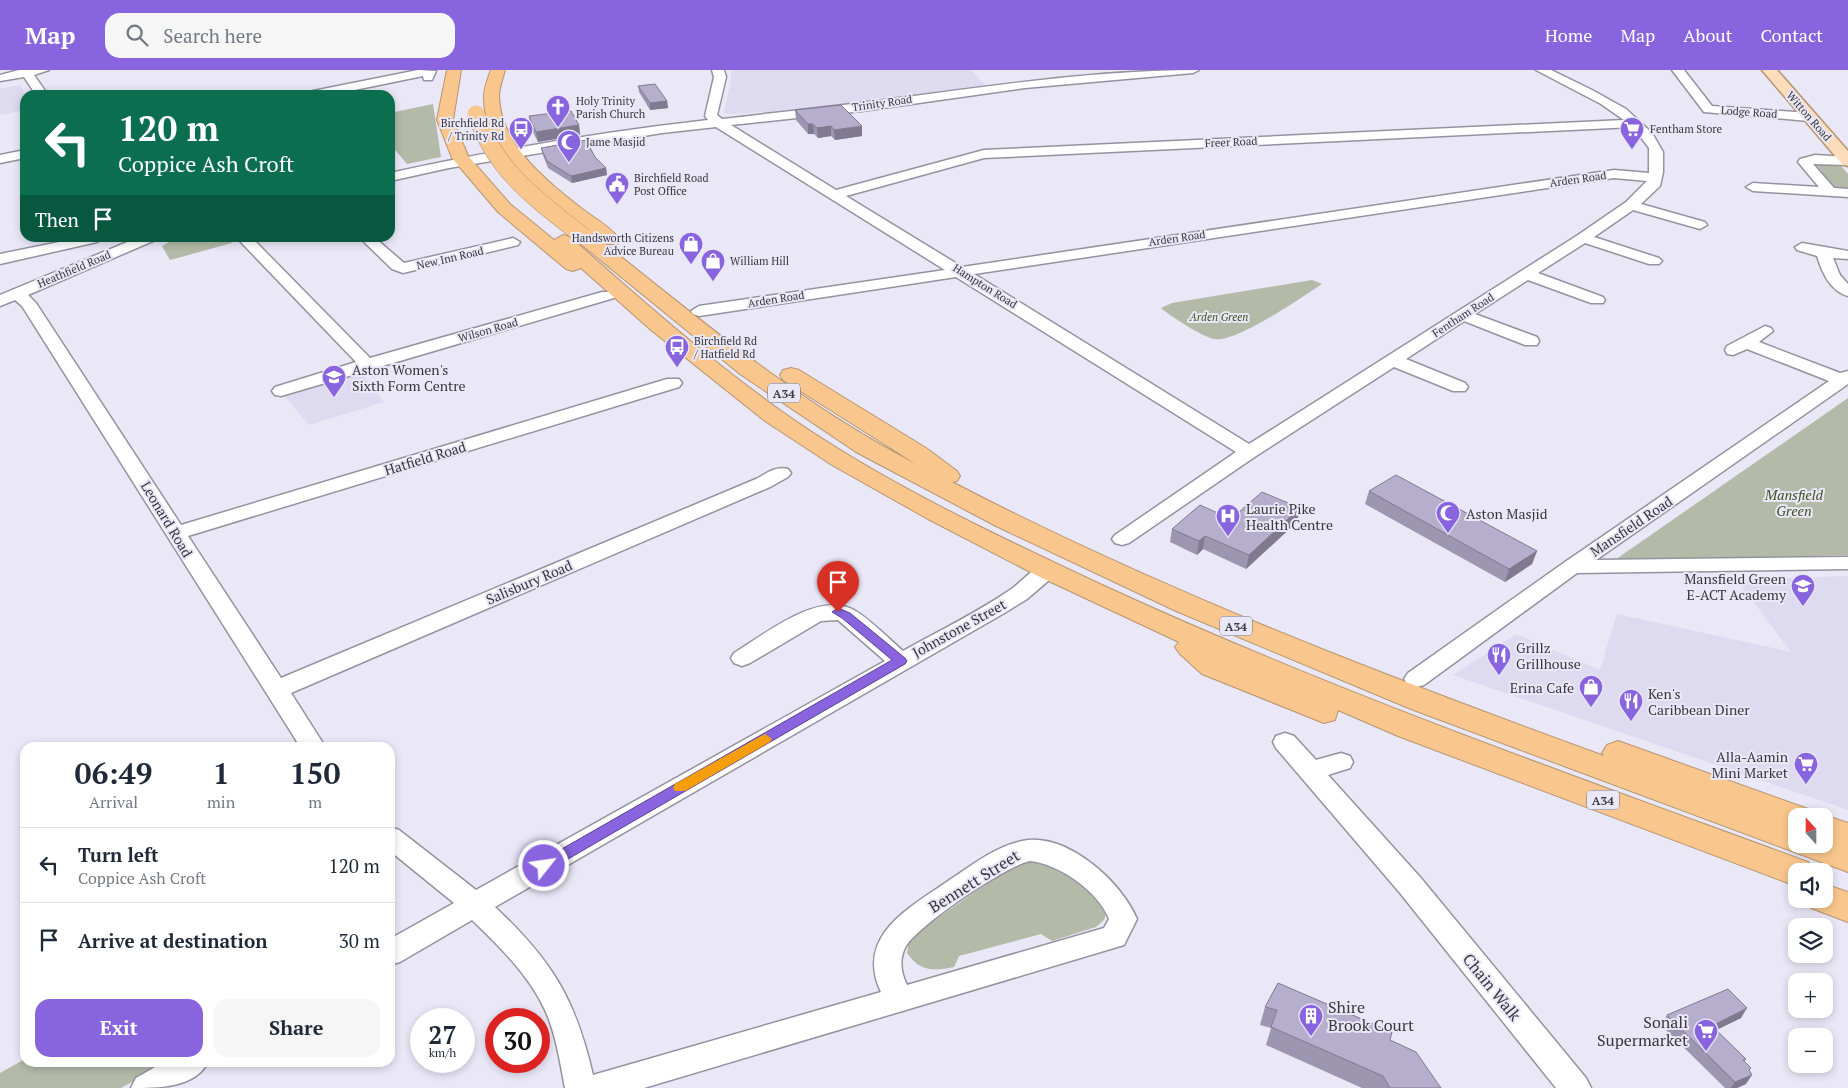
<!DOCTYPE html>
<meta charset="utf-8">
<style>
:root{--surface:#fff;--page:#f6f6f7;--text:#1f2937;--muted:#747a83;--line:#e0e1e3;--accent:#8964df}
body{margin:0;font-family:"PT Serif",serif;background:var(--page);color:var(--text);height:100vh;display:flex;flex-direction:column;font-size:19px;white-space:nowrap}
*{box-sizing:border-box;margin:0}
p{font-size:16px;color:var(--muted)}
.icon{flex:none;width:28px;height:28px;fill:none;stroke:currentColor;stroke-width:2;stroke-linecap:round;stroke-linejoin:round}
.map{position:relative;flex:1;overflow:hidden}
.sheet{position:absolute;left:20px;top:672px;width:375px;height:325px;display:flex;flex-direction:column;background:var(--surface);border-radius:15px;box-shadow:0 2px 8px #0003}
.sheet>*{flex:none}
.top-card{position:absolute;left:20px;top:20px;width:375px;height:152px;border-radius:15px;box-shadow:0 2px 8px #0003;background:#0b6e4f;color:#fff;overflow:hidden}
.needle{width:32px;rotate:339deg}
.controls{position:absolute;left:1788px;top:738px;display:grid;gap:10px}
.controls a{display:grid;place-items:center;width:45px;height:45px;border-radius:10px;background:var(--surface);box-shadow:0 2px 8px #0003;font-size:25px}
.speed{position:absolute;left:410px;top:938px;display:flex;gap:10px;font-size:25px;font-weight:700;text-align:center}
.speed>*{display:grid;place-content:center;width:65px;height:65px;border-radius:50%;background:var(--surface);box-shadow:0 2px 8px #0003;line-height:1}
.speed small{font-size:12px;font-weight:400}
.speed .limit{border:8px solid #d22;background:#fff;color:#111}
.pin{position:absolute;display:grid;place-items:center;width:42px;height:42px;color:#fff;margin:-51px -21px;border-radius:50% 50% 50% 0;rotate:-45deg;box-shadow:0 0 5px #0007}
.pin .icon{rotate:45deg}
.me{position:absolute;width:55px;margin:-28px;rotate:60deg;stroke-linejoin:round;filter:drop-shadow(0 0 4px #0008)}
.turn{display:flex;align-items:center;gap:18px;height:105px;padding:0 15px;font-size:22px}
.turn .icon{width:65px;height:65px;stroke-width:2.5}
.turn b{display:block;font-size:35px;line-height:42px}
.then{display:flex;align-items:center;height:48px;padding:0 15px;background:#0003;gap:10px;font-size:19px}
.eta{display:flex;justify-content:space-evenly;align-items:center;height:85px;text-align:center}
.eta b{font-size:30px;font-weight:600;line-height:35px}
.action{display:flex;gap:10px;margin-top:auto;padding:10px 15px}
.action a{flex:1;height:58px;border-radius:15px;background:var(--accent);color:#fff;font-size:20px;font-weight:600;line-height:58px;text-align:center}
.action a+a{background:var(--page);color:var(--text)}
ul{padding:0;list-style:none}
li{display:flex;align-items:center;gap:15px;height:75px;padding:0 15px;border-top:1px solid var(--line)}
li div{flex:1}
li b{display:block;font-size:19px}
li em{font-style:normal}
header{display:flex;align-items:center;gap:30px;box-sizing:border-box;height:70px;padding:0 25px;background:var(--accent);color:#fff}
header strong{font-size:24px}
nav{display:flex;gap:28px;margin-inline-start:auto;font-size:18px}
.search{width:350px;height:45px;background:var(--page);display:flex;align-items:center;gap:12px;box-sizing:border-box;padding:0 18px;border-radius:15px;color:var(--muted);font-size:19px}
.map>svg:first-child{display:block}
</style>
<header>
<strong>Map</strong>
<div class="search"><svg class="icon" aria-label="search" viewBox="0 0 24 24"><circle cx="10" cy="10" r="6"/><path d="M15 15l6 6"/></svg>Search here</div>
<nav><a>Home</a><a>Map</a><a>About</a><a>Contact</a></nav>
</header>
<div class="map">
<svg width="1848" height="1018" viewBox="0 0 1848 1018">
<rect width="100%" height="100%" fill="#eae7f7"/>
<g fill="#dedaf0">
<polygon points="731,0 971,0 985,15 859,35 733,44 724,43 731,11"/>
<polygon points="20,15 27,25 25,25 25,40 0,45 0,19"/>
<polygon points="360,301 384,332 309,355 283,324"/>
<polygon points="1848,506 1848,740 1453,605 1516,564 1600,600 1617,544 1791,582 1737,510"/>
</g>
<g fill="#b3baa8">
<polygon points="433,34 441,87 407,94 390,74 390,43"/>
<polygon points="1834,93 1841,96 1848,104 1848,120 1832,116 1816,94"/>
<polygon points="176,168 228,168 232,173 170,190 162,176"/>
<path d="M1312 210 1322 214C1302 227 1235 274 1214 269 1203 267 1170 246 1161 238L1172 233Z"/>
<polygon points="1848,328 1848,485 1612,492"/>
<path d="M1036 790 1058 792 1108 839 1104 850 1096 857 1052 871 1041 864 959 886 954 897C934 901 920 902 907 883L910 867 1014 795Z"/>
<polygon points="25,989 25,992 166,993 121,1018 0,1018 0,1003"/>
</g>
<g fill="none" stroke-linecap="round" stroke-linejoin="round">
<defs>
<g id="minor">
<polygon points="19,0 49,0 34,5 48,25 36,25 24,7 0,11 0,5"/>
<polygon points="418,0 436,1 432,10 424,10 423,6 330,25 307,25 313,21"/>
<path d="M712 0H724L726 7 717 45 722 49C781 42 840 36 899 28 999 15 1098 0 1199 0L1193 3 1025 18 862 41 731 55 836 120 984 80 1624 50 1601 34 1536 0H1551L1592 20 1626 39 1652 63 1663 82V102L1660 116 1641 134 1705 152 1707 155 1700 159 1633 140 1594 167 1659 188 1662 191 1659 194H1649L1585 173 1538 203 1603 227 1605 230 1603 233H1591L1528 210 1475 244 1537 267 1539 271 1537 275H1525L1464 251 1406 289 1465 313 1468 317 1465 321H1453L1394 297 1256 386 1129 473 1122 475 1115 473 1112 469 1115 465 1236 382 956 207 699 246 693 244 691 241 699 236 945 200 716 57 662 63 449 98 390 111V103C495 80 602 62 708 50L705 46 714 7ZM1633 57 1649 78V103L1614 100 962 197 846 126 984 88ZM1614 108 1647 111 1626 132 1578 165 1249 374 974 204Z"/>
<polygon points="1672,0 1684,0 1712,36 1809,43 1815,47 1809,51 1704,42"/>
<polygon points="25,80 25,88 0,93 0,85"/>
<polygon points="1815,85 1848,87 1848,95 1813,94 1834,118 1848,119 1848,127 1753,121 1746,117 1753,113 1819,117 1798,92 1800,89"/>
<polygon points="79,168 104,168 97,172 0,194 0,184"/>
<path d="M137 168H155L153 171 28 225 36 233 181 455 667 309H679L682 313 679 317 188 466 281 608 756 409C767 403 776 396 788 399L791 403 788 407 770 417 291 623 326 678H301L22 236 15 230 0 236V225Z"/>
<polygon points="237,168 252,168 370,288 602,222 614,222 616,225 614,228 281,326 275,325 272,321 275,317 356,292"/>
<polygon points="360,168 375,168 404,193 513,168 520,172 518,175 403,203 392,199"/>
<path d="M1802 173 1848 181V189L1833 188 1840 205 1848 214V226C1830 221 1822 202 1817 186L1797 180 1795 177Z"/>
<polygon points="1765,256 1771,258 1773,261 1759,272 1840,303 1848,301 1848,314 1596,490 1848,487 1848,499 1577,503 1424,615 1416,617 1408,615 1404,609 1408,603 1565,492 1829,311 1747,279 1733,285 1727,284 1725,280 1727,276"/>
<path d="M1048 493 1055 495 1059 500 1055 505 1027 529 1006 542 495 837C552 891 575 928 593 1005L881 922C854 865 911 837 951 809 975 793 999 774 1028 770 1071 766 1122 813 1137 849L1124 875 644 1018H565C560 992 556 964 545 940 529 905 499 876 472 850L400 892 390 895V869L454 833 390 781V757L399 760 476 820 885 591 838 550 821 551 750 593 742 596 734 593 731 588 734 583C764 565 816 522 852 539 868 547 889 569 903 581 939 561 976 543 1010 520 1023 511 1033 497 1048 493ZM1030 791C1059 794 1098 821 1109 849L1104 858 907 915C901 903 899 890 905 878 915 857 1007 795 1030 791Z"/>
<polygon points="1285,663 1294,666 1316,690 1341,683 1350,686 1353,692 1350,698 1328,705 1420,807 1586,1008 1591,1018 1556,1018 1400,823 1276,678 1273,672 1276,666"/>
<path d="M164 992H208C195 1018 158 1018 131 1018L136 1008Z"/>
</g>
<polygon id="major" points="1762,0 1777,0 1848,81 1848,96 1842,94"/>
<g id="highway">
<path d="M447 0H461L453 50 468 86 510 134 554 170 563 165 570 167C638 227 707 288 781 341 880 411 993 464 1102 515 1332 621 1571 705 1808 792L1813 801H1796V816L1398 666 1338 640 1335 650 1324 653 1202 604 1180 584 1175 577 1179 572 1038 506 928 449 832 395 765 351 651 260 581 198 573 201 566 199 498 142 452 88 437 50Z"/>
<path d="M491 0H505C503 8 499 18 499 26 500 76 549 113 585 141 596 149 612 158 620 170L618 174H605C704 253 802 335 916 394L783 310 780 305 783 300 791 298 799 300 926 378 957 401 960 406 957 411 952 412C1162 521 1382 605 1604 686L1602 683 1607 675 1618 671 1808 739 1812 746H1796V774H1824V746H1820L1824 745 1848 753V802L1411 639 1176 541 996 456 856 382 740 304 576 170 574 166 576 162H589C550 131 482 81 484 26 484 18 488 8 491 0Z"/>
<polygon points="1824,814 1848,822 1848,852 1811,838 1807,829 1824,829"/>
</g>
</defs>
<use href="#minor" stroke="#9592a0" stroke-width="3"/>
<use href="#major" stroke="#b59571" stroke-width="3"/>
<use href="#highway" stroke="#b59571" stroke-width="2"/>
<use href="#minor" fill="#fff" fill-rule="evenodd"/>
<use href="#major" fill="#fbddbb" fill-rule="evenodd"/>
<use href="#highway" fill="#f9c78d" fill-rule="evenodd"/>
<defs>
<path id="highway-bridge" d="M476 44C496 102 537 130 583 166"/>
</defs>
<use href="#highway-bridge" stroke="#b59571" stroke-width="18" stroke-linecap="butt"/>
<use href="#highway-bridge" stroke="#f9c78d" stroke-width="17"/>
</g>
<g fill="#9c96b0">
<polygon points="638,16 667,31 668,38 650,40 639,22"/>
<polygon points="795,40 862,66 835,70 831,66 818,68 814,64 808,64 796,50"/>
<polygon points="529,46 579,55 580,65 538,72 530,56"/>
<polygon points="541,78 595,87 606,98 607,105 572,113 548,98 543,85"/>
<polygon points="1369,421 1537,481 1532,494 1505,512 1365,434"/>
<polygon points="1300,438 1297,452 1246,499 1203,479 1197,485 1170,472 1172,459"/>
<polygon points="1265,937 1390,970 1441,1018 1362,1018 1266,975 1271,958 1260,955"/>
<polygon points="1667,945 1741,948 1716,960 1746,989 1744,992 1749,1000 1746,1014 1737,1018 1725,1018 1661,955"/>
</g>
<g fill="#7f7a90">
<polygon points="667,31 668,38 650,40 650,33"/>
<polygon points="808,54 813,54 814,64 808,64"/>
<polygon points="579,55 580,65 538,72 536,62"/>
<polygon points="831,56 831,66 818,68 817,58"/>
<polygon points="862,56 862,66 835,70 834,60"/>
<polygon points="606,98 607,105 572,113 571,106"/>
<polygon points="1300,438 1297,452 1246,499 1249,485"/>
<polygon points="1205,466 1203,479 1197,485 1199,471"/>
<polygon points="1537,481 1532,494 1505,512 1509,499"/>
<polygon points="1747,938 1741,948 1706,965 1712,956"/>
<polygon points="1752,1005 1746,1014 1737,1018 1731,1018 1735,1012"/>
</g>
<g fill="#b5aecd" stroke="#7f7a90">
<polygon points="655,14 667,31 650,33 638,16"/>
<polygon points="841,35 862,56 834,60 831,56 817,58 813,54 808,54 795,40"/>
<polygon points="571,41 579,55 536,62 529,46"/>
<polygon points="586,70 595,87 606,98 571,106 547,91 541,78"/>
<polygon points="1396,405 1537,481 1509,499 1369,421"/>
<polygon points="1262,422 1300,438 1249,485 1205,466 1199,471 1172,459 1200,435 1231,449"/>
<polygon points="1278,913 1392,962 1390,970 1416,982 1441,1018 1390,1018 1383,1006 1271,957 1277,940 1265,937"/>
<polygon points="1728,919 1747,938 1712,956 1746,989 1743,990 1751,998 1749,1000 1752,1005 1735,1012 1667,945"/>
</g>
<polygon fill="#8964df" stroke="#594191" points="838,538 850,543 905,588 907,591 905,594 549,800 539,800 536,796 539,792 892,590 842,548 832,542"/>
<polygon fill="#f59e0b" points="765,664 772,669 770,672 685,721 675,721 673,718 675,714"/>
<defs>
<symbol id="church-pin" viewBox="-11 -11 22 30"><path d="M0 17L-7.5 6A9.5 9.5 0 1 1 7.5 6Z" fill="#8964df" stroke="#eae7f7"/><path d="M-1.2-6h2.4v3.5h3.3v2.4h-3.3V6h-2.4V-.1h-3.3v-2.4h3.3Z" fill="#fff"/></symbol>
<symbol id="bus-pin" viewBox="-11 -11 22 30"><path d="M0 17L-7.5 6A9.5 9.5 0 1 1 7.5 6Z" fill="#8964df" stroke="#eae7f7"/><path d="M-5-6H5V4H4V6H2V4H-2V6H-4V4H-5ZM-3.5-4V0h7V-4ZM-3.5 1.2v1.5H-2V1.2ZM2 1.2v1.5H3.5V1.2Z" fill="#fff"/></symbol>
<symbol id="supermarket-pin" viewBox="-11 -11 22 30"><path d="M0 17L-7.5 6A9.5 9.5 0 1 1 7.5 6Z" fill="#8964df" stroke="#eae7f7"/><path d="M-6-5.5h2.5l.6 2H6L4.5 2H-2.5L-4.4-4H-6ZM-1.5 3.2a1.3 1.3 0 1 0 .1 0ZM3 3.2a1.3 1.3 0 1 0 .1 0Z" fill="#fff"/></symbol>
<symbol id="mosque-pin" viewBox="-11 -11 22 30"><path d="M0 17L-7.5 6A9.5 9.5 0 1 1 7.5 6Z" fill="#8964df" stroke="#eae7f7"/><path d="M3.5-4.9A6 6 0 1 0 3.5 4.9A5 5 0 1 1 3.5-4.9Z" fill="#fff"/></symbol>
<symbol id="civic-pin" viewBox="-11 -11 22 30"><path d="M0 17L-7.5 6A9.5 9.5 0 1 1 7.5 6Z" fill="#8964df" stroke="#eae7f7"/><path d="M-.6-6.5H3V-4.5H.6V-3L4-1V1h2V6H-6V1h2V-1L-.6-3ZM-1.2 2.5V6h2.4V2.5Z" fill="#fff"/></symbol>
<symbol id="shop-pin" viewBox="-11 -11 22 30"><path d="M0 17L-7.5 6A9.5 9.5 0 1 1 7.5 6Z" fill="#8964df" stroke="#eae7f7"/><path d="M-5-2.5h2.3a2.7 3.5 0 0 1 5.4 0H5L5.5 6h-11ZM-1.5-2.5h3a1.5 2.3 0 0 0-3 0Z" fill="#fff"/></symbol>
<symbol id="school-pin" viewBox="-11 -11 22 30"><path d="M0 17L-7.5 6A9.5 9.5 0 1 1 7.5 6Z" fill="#8964df" stroke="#eae7f7"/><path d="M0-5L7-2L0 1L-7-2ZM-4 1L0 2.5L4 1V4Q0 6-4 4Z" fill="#fff"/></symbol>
<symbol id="hospital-pin" viewBox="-11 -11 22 30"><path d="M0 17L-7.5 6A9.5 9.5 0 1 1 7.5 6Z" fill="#8964df" stroke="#eae7f7"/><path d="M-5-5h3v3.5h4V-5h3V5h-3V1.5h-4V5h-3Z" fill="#fff"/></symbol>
<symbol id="restaurant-pin" viewBox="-11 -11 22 30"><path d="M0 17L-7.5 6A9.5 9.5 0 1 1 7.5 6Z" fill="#8964df" stroke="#eae7f7"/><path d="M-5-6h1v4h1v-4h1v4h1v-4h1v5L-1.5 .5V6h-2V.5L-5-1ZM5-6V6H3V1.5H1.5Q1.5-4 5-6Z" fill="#fff"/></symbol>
<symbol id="building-pin" viewBox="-11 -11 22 30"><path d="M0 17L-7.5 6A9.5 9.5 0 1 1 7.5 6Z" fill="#8964df" stroke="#eae7f7"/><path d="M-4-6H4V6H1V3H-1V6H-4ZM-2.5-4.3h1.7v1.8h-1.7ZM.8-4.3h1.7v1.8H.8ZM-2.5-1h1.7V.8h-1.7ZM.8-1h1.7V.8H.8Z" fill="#fff"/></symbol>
</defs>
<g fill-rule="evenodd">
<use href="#church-pin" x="544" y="23" width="28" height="38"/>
<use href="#bus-pin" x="507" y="45" width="28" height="38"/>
<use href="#supermarket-pin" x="1618" y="45" width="28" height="38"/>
<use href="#mosque-pin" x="555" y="58" width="28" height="38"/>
<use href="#civic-pin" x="603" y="100" width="28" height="38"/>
<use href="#shop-pin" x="677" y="160" width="28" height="38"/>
<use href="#shop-pin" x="699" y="177" width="28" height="38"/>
<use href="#bus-pin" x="663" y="263" width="28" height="38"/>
<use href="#school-pin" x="320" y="293" width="28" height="38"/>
<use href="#mosque-pin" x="1434" y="429" width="28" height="38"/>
<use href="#hospital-pin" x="1214" y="432" width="28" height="38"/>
<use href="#school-pin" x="1789" y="502" width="28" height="38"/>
<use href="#restaurant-pin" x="1485" y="571" width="28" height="38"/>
<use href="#shop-pin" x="1577" y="603" width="28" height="38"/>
<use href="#restaurant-pin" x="1617" y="617" width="28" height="38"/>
<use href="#supermarket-pin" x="1792" y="680" width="28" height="38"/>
<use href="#building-pin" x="1297" y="932" width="28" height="38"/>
<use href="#supermarket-pin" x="1692" y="947" width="28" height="38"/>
</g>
<g text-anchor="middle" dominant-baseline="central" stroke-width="4" stroke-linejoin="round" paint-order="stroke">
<g font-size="11" fill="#38373d" stroke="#eae7f7" text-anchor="start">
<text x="576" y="31">Holy Trinity<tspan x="576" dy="13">Parish Church</tspan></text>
<text x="504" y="53" text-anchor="end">Birchfield Rd<tspan x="504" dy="13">/ Trinity Rd</tspan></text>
<text x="1650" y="59">Fentham Store</text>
<text x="586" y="72">Jame Masjid</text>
<text x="634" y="108">Birchfield Road<tspan x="634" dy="13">Post Office</tspan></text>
<text x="674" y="168" text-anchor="end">Handsworth Citizens<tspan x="674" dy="13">Advice Bureau</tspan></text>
<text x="730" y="191">William Hill</text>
<text x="694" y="271">Birchfield Rd<tspan x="694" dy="13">/ Hatfield Rd</tspan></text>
</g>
<g font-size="11" fill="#38373d" stroke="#eae7f7">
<text transform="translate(882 33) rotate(-8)">Trinity Road</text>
<text transform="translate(1749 42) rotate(4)">Lodge Road</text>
<text transform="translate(1809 46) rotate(49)">Witton Road</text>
<text transform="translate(1231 72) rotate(-3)">Freer Road</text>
<text transform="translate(1578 109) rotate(-8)">Arden Road</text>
<text transform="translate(1177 168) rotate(-8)">Arden Road</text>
<text transform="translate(450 188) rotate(-13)">New Inn Road</text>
<text transform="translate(74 199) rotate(-23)">Heathfield Road</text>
<text transform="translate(985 216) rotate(32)">Hampton Road</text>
<text transform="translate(776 229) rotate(-9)">Arden Road</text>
<text transform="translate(1463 245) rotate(-33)">Fentham Road</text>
<text transform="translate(488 260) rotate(-16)">Wilson Road</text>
</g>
<g font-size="11" font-style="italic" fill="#404e1d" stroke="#eae7f7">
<text x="1219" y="247">Arden Green</text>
</g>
<g fill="#eae7f7" stroke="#6d6c75" stroke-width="1">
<rect x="768" y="313.5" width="32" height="19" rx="4"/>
<rect x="1220" y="546.5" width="32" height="19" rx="4"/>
<rect x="1587" y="720.5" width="32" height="19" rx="4"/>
</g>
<g font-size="12" font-weight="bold" fill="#38373d">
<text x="784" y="323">A34</text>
<text x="1236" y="556">A34</text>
<text x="1603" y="730">A34</text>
</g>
<g font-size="14" fill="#38373d" stroke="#eae7f7" text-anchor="start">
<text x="352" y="299">Aston Women's<tspan x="352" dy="16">Sixth Form Centre</tspan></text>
<text x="1246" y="438">Laurie Pike<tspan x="1246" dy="16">Health Centre</tspan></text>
<text x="1466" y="443">Aston Masjid</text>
<text x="1786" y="508" text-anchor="end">Mansfield Green<tspan x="1786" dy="16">E-ACT Academy</tspan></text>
<text x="1516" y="577">Grillz<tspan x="1516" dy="16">Grillhouse</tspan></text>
<text x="1574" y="617" text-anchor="end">Erina Cafe</text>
<text x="1648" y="623">Ken's<tspan x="1648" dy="16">Caribbean Diner</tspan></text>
<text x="1788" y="686" text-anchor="end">Alla-Aamin<tspan x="1788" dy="16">Mini Market</tspan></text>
</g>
<g font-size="14" fill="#38373d" stroke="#eae7f7">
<text transform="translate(425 388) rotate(-17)">Hatfield Road</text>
<text transform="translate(167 449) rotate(59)">Leonard Road</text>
<text transform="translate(1631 456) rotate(-34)">Mansfield Road</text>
<text transform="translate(529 512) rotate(-23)">Salisbury Road</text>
<text transform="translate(959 558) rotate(-29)">Johnstone Street</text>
</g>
<g font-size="14" font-style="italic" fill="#404e1d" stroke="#eae7f7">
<text x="1794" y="424">Mansfield<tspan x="1794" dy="16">Green</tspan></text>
</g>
<g font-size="16" fill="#38373d" stroke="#eae7f7">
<text transform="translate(974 811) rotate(-32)">Bennett Street</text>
<text transform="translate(1492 917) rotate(51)">Chain Walk</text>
</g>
<g font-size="16" fill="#38373d" stroke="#eae7f7" text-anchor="start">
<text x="1328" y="937">Shire<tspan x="1328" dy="18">Brook Court</tspan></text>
<text x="1688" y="952" text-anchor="end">Sonali<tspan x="1688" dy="18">Supermarket</tspan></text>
</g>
</g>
</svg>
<div class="controls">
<a><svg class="needle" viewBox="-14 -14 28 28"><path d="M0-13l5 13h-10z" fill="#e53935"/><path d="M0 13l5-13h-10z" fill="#747a83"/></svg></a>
<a><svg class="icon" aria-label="sound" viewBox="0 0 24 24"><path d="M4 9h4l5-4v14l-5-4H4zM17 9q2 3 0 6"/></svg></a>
<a><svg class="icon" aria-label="layers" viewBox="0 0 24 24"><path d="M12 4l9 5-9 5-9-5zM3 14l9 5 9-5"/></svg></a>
<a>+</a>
<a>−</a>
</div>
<div class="speed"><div>27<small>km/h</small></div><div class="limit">30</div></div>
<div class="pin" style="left:838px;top:542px;background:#d93025"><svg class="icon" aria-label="arrive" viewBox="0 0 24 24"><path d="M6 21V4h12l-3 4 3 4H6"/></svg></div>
<svg class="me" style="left:544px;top:796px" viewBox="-20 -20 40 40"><circle r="17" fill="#8964df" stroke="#fff" stroke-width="3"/><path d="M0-11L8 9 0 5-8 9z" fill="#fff"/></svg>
<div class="top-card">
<div class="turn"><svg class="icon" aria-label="left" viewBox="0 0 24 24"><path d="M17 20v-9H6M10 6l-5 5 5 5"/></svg><div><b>120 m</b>Coppice Ash Croft</div></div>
<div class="then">Then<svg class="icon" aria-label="arrive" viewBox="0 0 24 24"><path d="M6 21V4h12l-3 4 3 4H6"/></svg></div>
</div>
<section class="sheet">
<div class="eta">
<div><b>06:49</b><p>Arrival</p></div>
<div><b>1</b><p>min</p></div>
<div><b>150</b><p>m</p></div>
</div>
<ul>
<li><svg class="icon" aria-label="left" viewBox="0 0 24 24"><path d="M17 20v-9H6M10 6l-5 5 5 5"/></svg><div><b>Turn left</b><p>Coppice Ash Croft</p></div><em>120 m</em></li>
<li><svg class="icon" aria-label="arrive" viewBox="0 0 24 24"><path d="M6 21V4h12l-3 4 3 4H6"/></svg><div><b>Arrive at destination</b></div><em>30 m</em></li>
</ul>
<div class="action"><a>Exit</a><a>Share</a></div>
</section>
</div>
